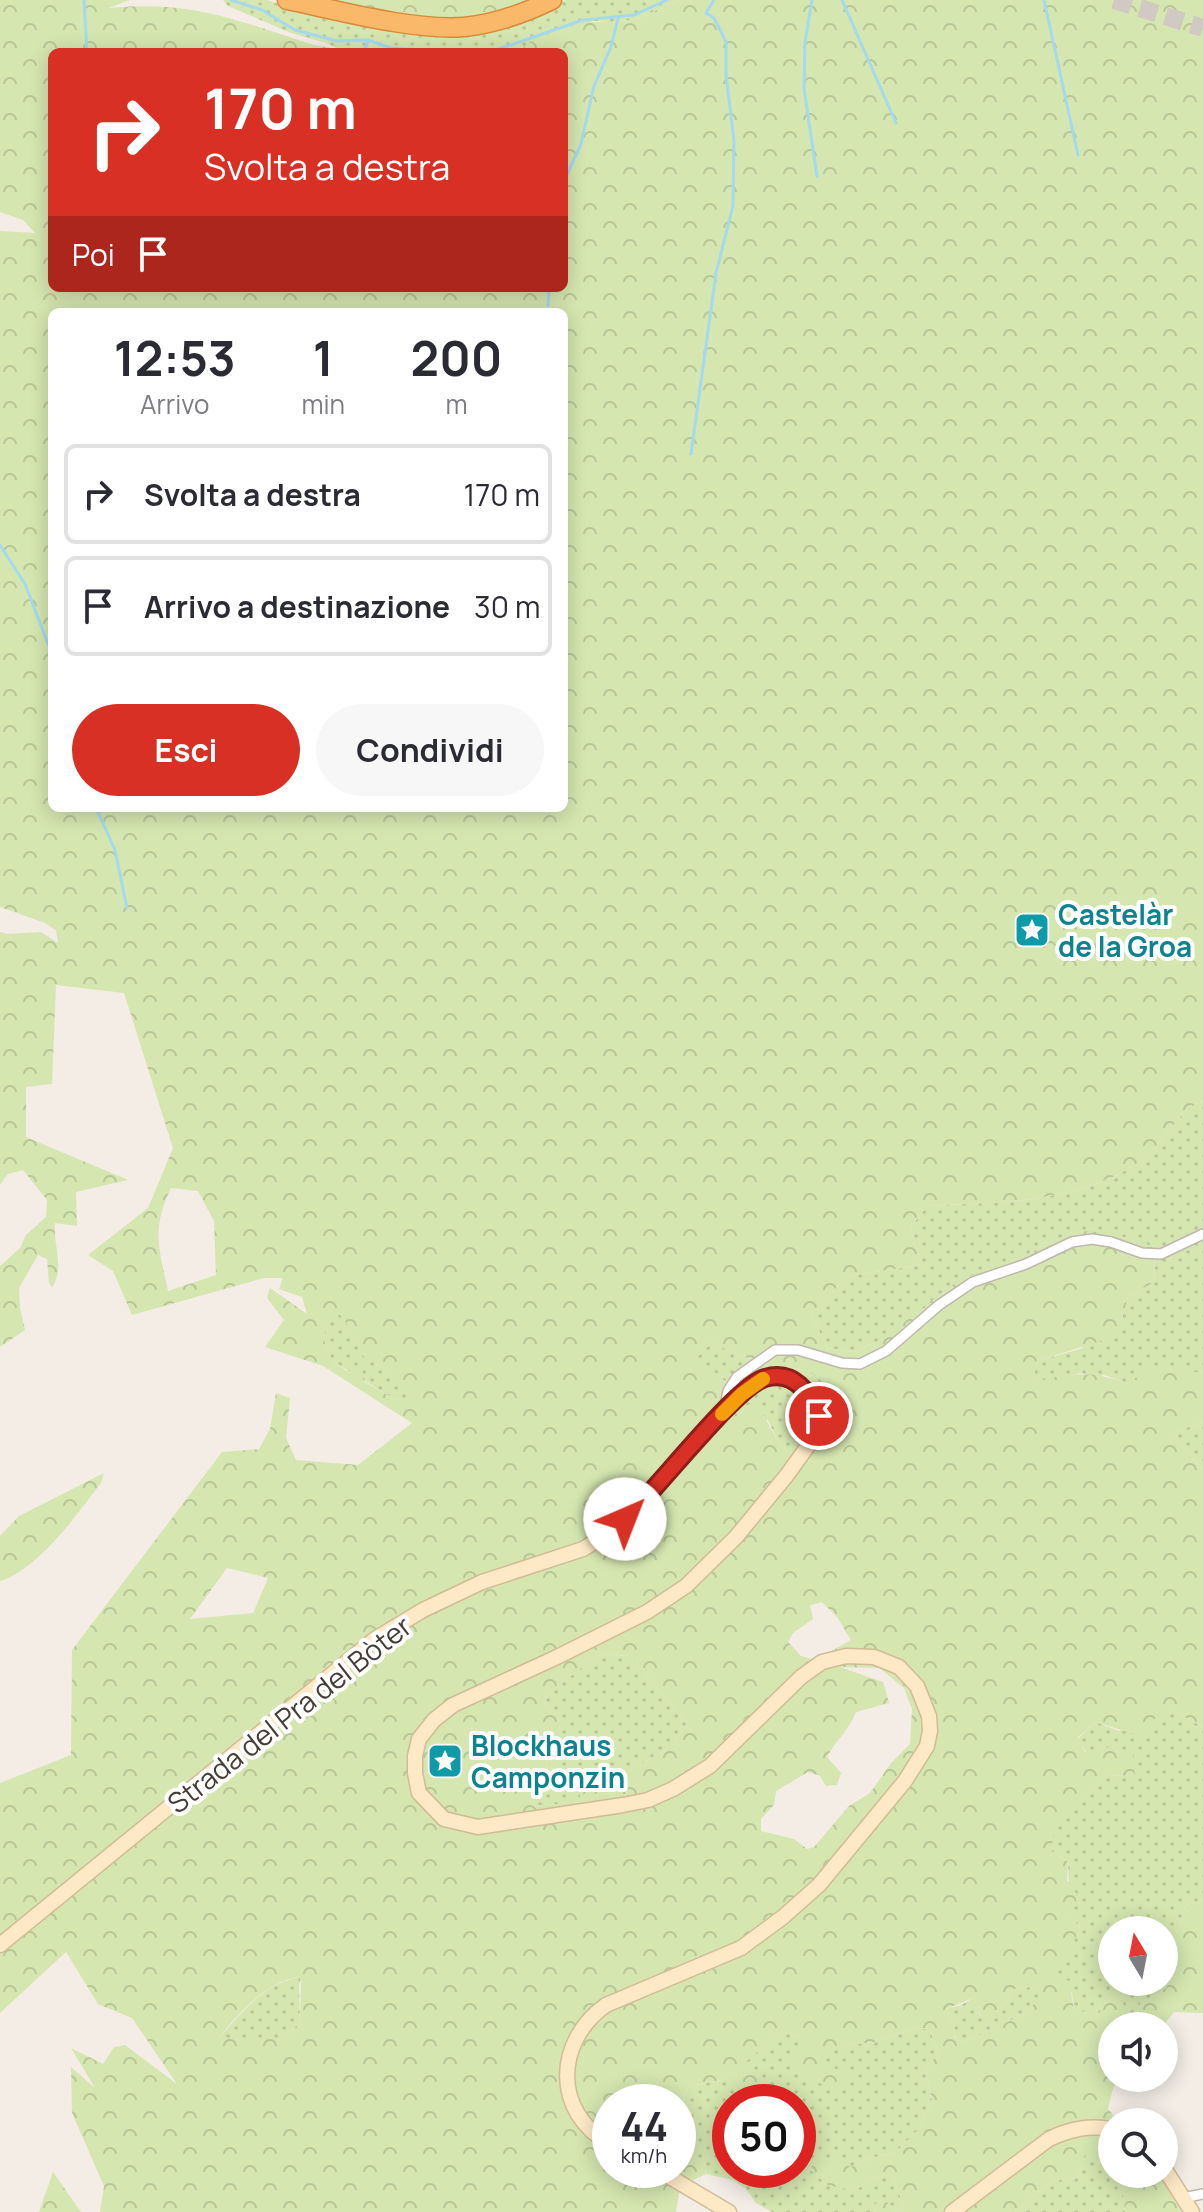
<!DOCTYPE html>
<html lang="it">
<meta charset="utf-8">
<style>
:root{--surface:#fff;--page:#f7f7f7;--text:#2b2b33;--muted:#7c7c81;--line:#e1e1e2;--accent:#d93025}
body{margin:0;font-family:Manrope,sans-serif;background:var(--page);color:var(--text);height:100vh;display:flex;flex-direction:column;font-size:30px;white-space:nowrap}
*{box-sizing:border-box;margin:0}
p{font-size:26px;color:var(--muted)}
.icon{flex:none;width:44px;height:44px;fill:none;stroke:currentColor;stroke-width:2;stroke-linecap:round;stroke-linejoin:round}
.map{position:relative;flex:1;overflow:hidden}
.sheet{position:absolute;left:48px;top:308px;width:520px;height:504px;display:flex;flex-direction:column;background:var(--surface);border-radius:12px;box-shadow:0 4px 20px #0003}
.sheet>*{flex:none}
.top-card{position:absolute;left:48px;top:48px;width:520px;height:244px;border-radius:12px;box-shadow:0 4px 20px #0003;background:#d93025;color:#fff;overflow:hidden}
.needle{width:52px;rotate:350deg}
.controls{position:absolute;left:1098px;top:1916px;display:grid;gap:16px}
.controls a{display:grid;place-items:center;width:80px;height:80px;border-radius:50%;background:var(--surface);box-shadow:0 4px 20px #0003;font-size:40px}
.speed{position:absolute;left:592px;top:2084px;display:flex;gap:16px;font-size:40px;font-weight:700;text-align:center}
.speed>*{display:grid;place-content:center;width:104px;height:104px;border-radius:50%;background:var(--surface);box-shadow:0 4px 20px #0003;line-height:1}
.speed small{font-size:20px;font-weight:400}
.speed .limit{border:12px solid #d22;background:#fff;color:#111}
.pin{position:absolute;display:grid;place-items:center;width:68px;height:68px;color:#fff;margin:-34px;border:4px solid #fff;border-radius:50%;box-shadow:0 2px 8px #0007}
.me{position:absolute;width:88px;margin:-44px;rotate:44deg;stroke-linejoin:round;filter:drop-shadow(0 0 6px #0008)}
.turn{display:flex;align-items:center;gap:28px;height:168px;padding:0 24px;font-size:36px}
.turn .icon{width:104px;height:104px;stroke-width:2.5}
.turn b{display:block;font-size:56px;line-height:68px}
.then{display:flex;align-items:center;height:76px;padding:0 24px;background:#0003;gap:16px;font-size:30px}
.eta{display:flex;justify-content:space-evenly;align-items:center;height:136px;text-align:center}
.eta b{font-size:48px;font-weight:700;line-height:56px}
.action{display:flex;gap:16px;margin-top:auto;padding:16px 24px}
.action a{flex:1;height:92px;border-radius:48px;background:var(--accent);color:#fff;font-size:32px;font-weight:700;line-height:92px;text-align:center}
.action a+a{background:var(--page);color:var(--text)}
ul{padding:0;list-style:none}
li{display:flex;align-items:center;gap:24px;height:100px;margin:0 16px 12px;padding:0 8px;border:4px solid var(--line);border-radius:12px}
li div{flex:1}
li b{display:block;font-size:30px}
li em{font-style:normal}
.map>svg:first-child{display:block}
</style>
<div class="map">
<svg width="1203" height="2212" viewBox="0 0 1203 2212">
<defs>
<pattern id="grass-dots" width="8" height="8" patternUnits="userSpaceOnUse" patternTransform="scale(2)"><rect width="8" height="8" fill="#d5e6b0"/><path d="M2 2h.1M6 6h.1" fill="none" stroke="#b8c698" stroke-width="1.8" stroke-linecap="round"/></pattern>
<pattern id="forest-crowns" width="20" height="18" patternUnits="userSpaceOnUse" patternTransform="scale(2)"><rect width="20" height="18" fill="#d5e6b0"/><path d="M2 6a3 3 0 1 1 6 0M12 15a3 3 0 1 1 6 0" fill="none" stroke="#b8c698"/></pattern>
</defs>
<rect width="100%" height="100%" fill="#f3ede6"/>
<g fill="url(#grass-dots)" fill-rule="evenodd">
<polygon points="223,0 267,0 282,5 550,7 566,0 680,0 636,19 610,22 594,21 521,48 518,52 345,52 326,43 291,33 228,6"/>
<path d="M1203 1101V1371L1189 1374 1179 1371 1129 1384 1104 1375 1096 1377 1081 1373 1036 1381 1033 1362 1080 1349 1121 1322 1128 1297 1154 1282 1155 1247 1134 1242 1051 1241 1027 1255 978 1274 881 1340 854 1352 827 1348 811 1313 848 1276 922 1265 910 1228 927 1206C998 1202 1074 1204 1136 1164 1161 1149 1174 1112 1203 1101Z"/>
<path d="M338 1312C352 1325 354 1343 365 1358L379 1356 383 1367 409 1398 396 1400 332 1361 323 1337 329 1322Z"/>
<path d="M712 1342 733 1353 768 1365 809 1371 833 1389 837 1432 816 1463C783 1452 782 1451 768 1420L715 1430 716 1406 725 1381 695 1359Z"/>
<polygon points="1203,1422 1203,1468 1199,1467 1188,1451 1175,1440 1178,1431"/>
<polygon points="600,1654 631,1656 687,1724 674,1744 642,1764 614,1775 581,1802 532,1806 551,1760 569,1755 560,1733 558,1717 544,1703 548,1693"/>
<path d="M1174 1711 1203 1727V1900L1186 1905 1169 1955 1167 1987 1150 2001H1141L1132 2026 1110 1996 1097 2017 1074 2010 1072 1993 1052 1975 1080 1927 1070 1917 1068 1862 1051 1851 1055 1822 1107 1775 1134 1776 1111 1747 1086 1752 1077 1739 1096 1722 1119 1731ZM1112 1930H1164V1982H1112Z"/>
<path d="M301 1976 299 1987 300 2022 285 2038 218 2039C244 2010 261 1986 301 1976Z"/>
<polygon points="1030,1987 1041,1995 1029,2011 983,2034 956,2043 954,2024 946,2009 961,2005 977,1996 980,2017 999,2011 1014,1989"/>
<path d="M916 2028 929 2029 939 2052 925 2071 932 2099 920 2128 895 2153 871 2158 851 2167 854 2191 871 2180 892 2173 903 2205 897 2212 884 2199 872 2206 876 2212H772L756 2203 746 2189 733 2180 706 2174 704 2162 694 2157 691 2142 678 2120 687 2087 725 2079 782 2031 801 2037 826 2063 822 2048 875 2042ZM730 2102H798V2170H730Z"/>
<polygon points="1085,2154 1095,2162 1112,2159 1112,2174 1117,2174 1123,2190 1125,2212 1015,2212 1052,2181 1077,2178"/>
</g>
<g fill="url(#forest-crowns)" fill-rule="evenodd">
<path d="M0 0H130L108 8C190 0 233 19 308 43 324 48 340 48 356 52H52V288L149 291 160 288H564V52H518L531 41 584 22H610L636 19 680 0H1203V1101C1174 1112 1161 1149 1136 1164 1074 1204 998 1202 927 1206L910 1228 922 1265 848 1276 811 1313 827 1348 854 1352 881 1340 959 1280 1027 1255 1051 1241 1081 1231 1111 1233 1155 1247 1154 1282 1128 1297 1121 1322 1110 1338 1034 1362 1036 1381C1073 1372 1093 1371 1129 1384 1137 1375 1152 1366 1164 1366 1181 1366 1181 1376 1203 1371V1422L1178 1431 1175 1440 1188 1451 1199 1467 1203 1468V1727L1174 1711 1152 1720 1146 1738 1096 1722 1077 1738 1085 1752 1111 1747 1133 1753 1135 1776 1107 1775 1056 1822 1051 1851 1068 1862 1067 1880 1078 1896 1070 1917 1080 1927 1064 1963 1052 1975 1069 1981 1074 2010 1083 2012 1090 2006 1097 2017 1110 1996 1118 1991 1132 2025 1141 2001H1150L1167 1987 1169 1955 1186 1905 1203 1900V2013L1174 2012 1163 2026H1112V2078H1121L1113 2088 1108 2109 1119 2122 1033 2146 944 2212H876L872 2206 884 2199 897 2212 903 2205 892 2173 871 2180 854 2191 828 2185 809 2169 822 2156 851 2167 871 2158 895 2153 920 2128 932 2099 925 2071 939 2052 929 2029 916 2028 875 2042 823 2048 826 2063 849 2077 835 2088 816 2082 793 2061 801 2037 782 2031 742 2065 762 2079V2098L725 2079 687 2087 678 2115V2102H610V2138L587 2119 570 2076 583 2034 609 2010 743 1952 822 1888 935 1731 902 1663 820 1658C766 1707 715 1766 647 1795L478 1823 446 1815 424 1791 419 1756 430 1732 455 1709 649 1616 804 1459 816 1463 837 1432 833 1389 809 1371 769 1365 733 1353 712 1342 696 1358 726 1381 716 1406 715 1416 609 1528 581 1544 420 1606 0 1939V1783L71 1755 72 1650 222 1452 259 1449 270 1429 276 1393 290 1398 286 1438 296 1460 358 1465 412 1423 323 1366 265 1347 284 1320 267 1298 270 1288 307 1314 302 1297 279 1289 283 1278H264L132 1315 113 1271 88 1255 148 1208 173 1148 124 993 56 985 52 1084 26 1087V1137L128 1180 76 1192 77 1226 55 1223C53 1246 65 1268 52 1288L49 1283 47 1259 38 1255 19 1288 20 1308 25 1330 0 1347V1266L20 1248 26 1235 46 1217 47 1200 23 1170 8 1174 0 1185V932L7 934 41 932 58 943 56 930 45 923 0 907V231L35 233 23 220 0 212ZM52 312H564V808H52ZM171 1188 198 1191 214 1221 216 1275 168 1291C159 1248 151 1229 171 1188ZM338 1313C352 1325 354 1344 365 1358L379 1357 383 1367 408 1398 396 1400 365 1382 360 1362 350 1373 332 1361 323 1337 329 1322ZM227 1568 268 1578 253 1613 190 1619ZM822 1602 837 1617 851 1640 815 1660 801 1656 788 1642 793 1633 813 1619 810 1605ZM600 1654 631 1656 687 1724 674 1744 642 1764 580 1786V1802L532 1806 551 1760 569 1755 570 1747 560 1733 558 1717 544 1703 548 1693ZM1030 1987 1040 1995 1029 2011 983 2034 956 2043 954 2024 946 2009 976 1997 981 2018 999 2011 1014 1989Z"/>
<polygon points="324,0 538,0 464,21 409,17"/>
<path d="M756 1403C768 1419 778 1451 796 1456L733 1534 684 1583 645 1608 431 1717 411 1774 457 1828 675 1792 824 1666 860 1658 897 1671 914 1689 925 1717 923 1744 902 1779 816 1882 739 1944 588 2013 566 2092 610 2148V2170H649L680 2187 676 2212H100L104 2186 72 2113 71 2067 95 2088 71 2048 103 2064 114 2047 125 2045 177 2084 132 2018 98 2004 66 1952 0 2013V1950L378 1642 425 1614 483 1586 585 1552 740 1406ZM840 1667 879 1668 904 1688 912 1709 910 1744 891 1763 870 1793 849 1806 814 1847 807 1849 794 1839 761 1831V1819L774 1805 776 1791 808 1772 820 1776 826 1786 837 1785 841 1773 827 1757C836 1740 849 1730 856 1712L889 1703 883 1682ZM301 1976 300 2022 285 2038H219C240 2011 265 1983 301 1976Z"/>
<path d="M104 1473 101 1483C77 1514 39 1569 0 1581V1536L19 1516Z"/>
<polygon points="678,2120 691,2142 694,2157 704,2162 706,2174 689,2182 667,2170 678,2170"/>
<polygon points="1077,2132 1112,2133 1112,2159 1095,2162 1085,2155 1077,2178 1052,2181 1015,2212 959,2212 1051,2143"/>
<polygon points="53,2172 81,2212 39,2212"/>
<polygon points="1118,2174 1159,2174 1181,2212 1125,2212 1123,2190"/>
</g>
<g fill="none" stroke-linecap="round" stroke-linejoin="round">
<g stroke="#a4d9ee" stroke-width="3">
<polyline points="84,0 87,52"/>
<polyline points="231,0 262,10 295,30 337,41 368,40 391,48 451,52"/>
<polyline points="812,0 805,42 804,89 817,176"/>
<polyline points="842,0 896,123"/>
<polyline points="1044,0 1078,155"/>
<polyline points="364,52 368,41"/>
<polyline points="490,52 583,20 634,15 667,0"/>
<polyline points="564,181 581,144 594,86 611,47 618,18"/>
<polyline points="548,306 549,288"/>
<polyline points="691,454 716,273 733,206 734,141 726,74 726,42 714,18 706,13 714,0"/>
<polyline points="0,545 25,584 52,654"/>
<polyline points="96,808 115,850 127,908"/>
</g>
<polyline stroke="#d0cac3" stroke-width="18" stroke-dasharray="18 9" stroke-linecap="butt" points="1114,0 1203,28"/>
<defs>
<g id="street">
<polyline points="724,1411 728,1391 737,1377 775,1350 798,1350 842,1363 860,1364 886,1351 939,1305 973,1282 1026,1264 1072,1242 1092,1239 1111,1242 1142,1253 1161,1254 1203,1234"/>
<polyline points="1183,2198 1203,2194"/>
</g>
<g id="secondary">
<path d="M0 1945 375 1639 423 1610 482 1582 583 1549 611 1532 639 1507 724 1412 756 1382 767 1377 793 1379 805 1388 812 1399 819 1416 815 1436 787 1475 736 1537 686 1586 647 1612 557 1657 453 1705 434 1720 419 1739 415 1756V1773L419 1793 444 1819 478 1827 623 1805 648 1800 673 1789 710 1766 801 1677 822 1662 846 1656 874 1657 899 1667 917 1686 929 1716 930 1731 927 1746 905 1781 819 1885 783 1917 741 1948 606 2005C555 2041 552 2112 610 2144"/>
<polyline points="1164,2168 1192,2212"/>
<polyline points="658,2170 729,2212"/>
<path d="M952 2212 1049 2139C1070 2129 1089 2125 1112 2129"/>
</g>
<path id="highway" d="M287 0C337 10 414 31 464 27 495 24 523 14 552 0"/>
</defs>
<use href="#street" stroke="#c1b7ac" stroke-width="12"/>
<use href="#secondary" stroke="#d2bb97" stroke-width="17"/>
<use href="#highway" stroke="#d98a3a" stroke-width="21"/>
<use href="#street" stroke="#fff" stroke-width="9"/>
<use href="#secondary" stroke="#fde9c6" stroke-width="14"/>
<use href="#highway" stroke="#fab86a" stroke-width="18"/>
</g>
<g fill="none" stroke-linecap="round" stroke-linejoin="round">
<defs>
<path id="route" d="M625 1519C655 1492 736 1386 765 1378 794 1369 810 1393 819 1416"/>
</defs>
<use href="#route" stroke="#8d1f18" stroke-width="20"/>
<use href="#route" stroke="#d93025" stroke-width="14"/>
<polyline stroke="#f59e0b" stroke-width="14" points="722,1414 742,1394 763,1379"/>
</g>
<defs>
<symbol id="sight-square" viewBox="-11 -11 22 22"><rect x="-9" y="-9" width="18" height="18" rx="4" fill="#0f9aa8" stroke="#fff"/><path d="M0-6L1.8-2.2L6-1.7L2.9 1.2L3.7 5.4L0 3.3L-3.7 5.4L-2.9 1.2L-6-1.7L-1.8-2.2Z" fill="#fff"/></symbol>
</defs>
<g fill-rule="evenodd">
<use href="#sight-square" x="1012" y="910" width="40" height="40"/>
<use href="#sight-square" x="425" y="1741" width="40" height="40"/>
</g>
<g text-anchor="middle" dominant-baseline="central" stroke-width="8" stroke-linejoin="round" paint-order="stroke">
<g font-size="28" font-weight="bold" fill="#0d838f" stroke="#fff" text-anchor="start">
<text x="1058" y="914">Castelàr<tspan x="1058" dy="32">de la Groa</tspan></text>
<text x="471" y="1745">Blockhaus<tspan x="471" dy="32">Camponzin</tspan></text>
</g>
<g font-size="28" fill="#453d36" stroke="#fff">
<text transform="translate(289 1714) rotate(-38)">Strada del Pra del Bòter</text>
</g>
</g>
</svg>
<div class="controls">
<a><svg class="needle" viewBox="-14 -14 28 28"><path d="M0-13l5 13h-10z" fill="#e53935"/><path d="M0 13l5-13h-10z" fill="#7c7c81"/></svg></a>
<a><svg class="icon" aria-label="sound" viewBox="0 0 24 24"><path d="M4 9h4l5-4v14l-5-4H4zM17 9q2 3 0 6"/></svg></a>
<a><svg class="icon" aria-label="search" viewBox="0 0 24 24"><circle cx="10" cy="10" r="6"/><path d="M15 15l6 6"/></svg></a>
</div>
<div class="speed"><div>44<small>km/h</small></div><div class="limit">50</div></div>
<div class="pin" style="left:819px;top:1416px;background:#d93025"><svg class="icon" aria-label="arrive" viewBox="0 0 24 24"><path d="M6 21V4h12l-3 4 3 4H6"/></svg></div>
<svg class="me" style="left:625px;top:1519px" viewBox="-20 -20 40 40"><circle r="19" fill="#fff"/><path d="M0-13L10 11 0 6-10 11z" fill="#d93025"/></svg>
<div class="top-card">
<div class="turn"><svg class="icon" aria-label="right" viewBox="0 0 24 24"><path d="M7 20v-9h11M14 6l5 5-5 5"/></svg><div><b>170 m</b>Svolta a destra</div></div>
<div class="then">Poi<svg class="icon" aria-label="arrive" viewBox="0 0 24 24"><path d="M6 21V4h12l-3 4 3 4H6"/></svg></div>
</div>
<section class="sheet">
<div class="eta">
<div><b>12:53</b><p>Arrivo</p></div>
<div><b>1</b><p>min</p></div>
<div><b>200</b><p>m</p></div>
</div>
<ul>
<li><svg class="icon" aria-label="right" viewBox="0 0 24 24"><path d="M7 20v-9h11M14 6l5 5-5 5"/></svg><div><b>Svolta a destra</b></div><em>170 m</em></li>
<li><svg class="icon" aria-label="arrive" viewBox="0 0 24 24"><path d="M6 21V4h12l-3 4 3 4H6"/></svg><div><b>Arrivo a destinazione</b></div><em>30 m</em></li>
</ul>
<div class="action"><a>Esci</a><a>Condividi</a></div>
</section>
</div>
